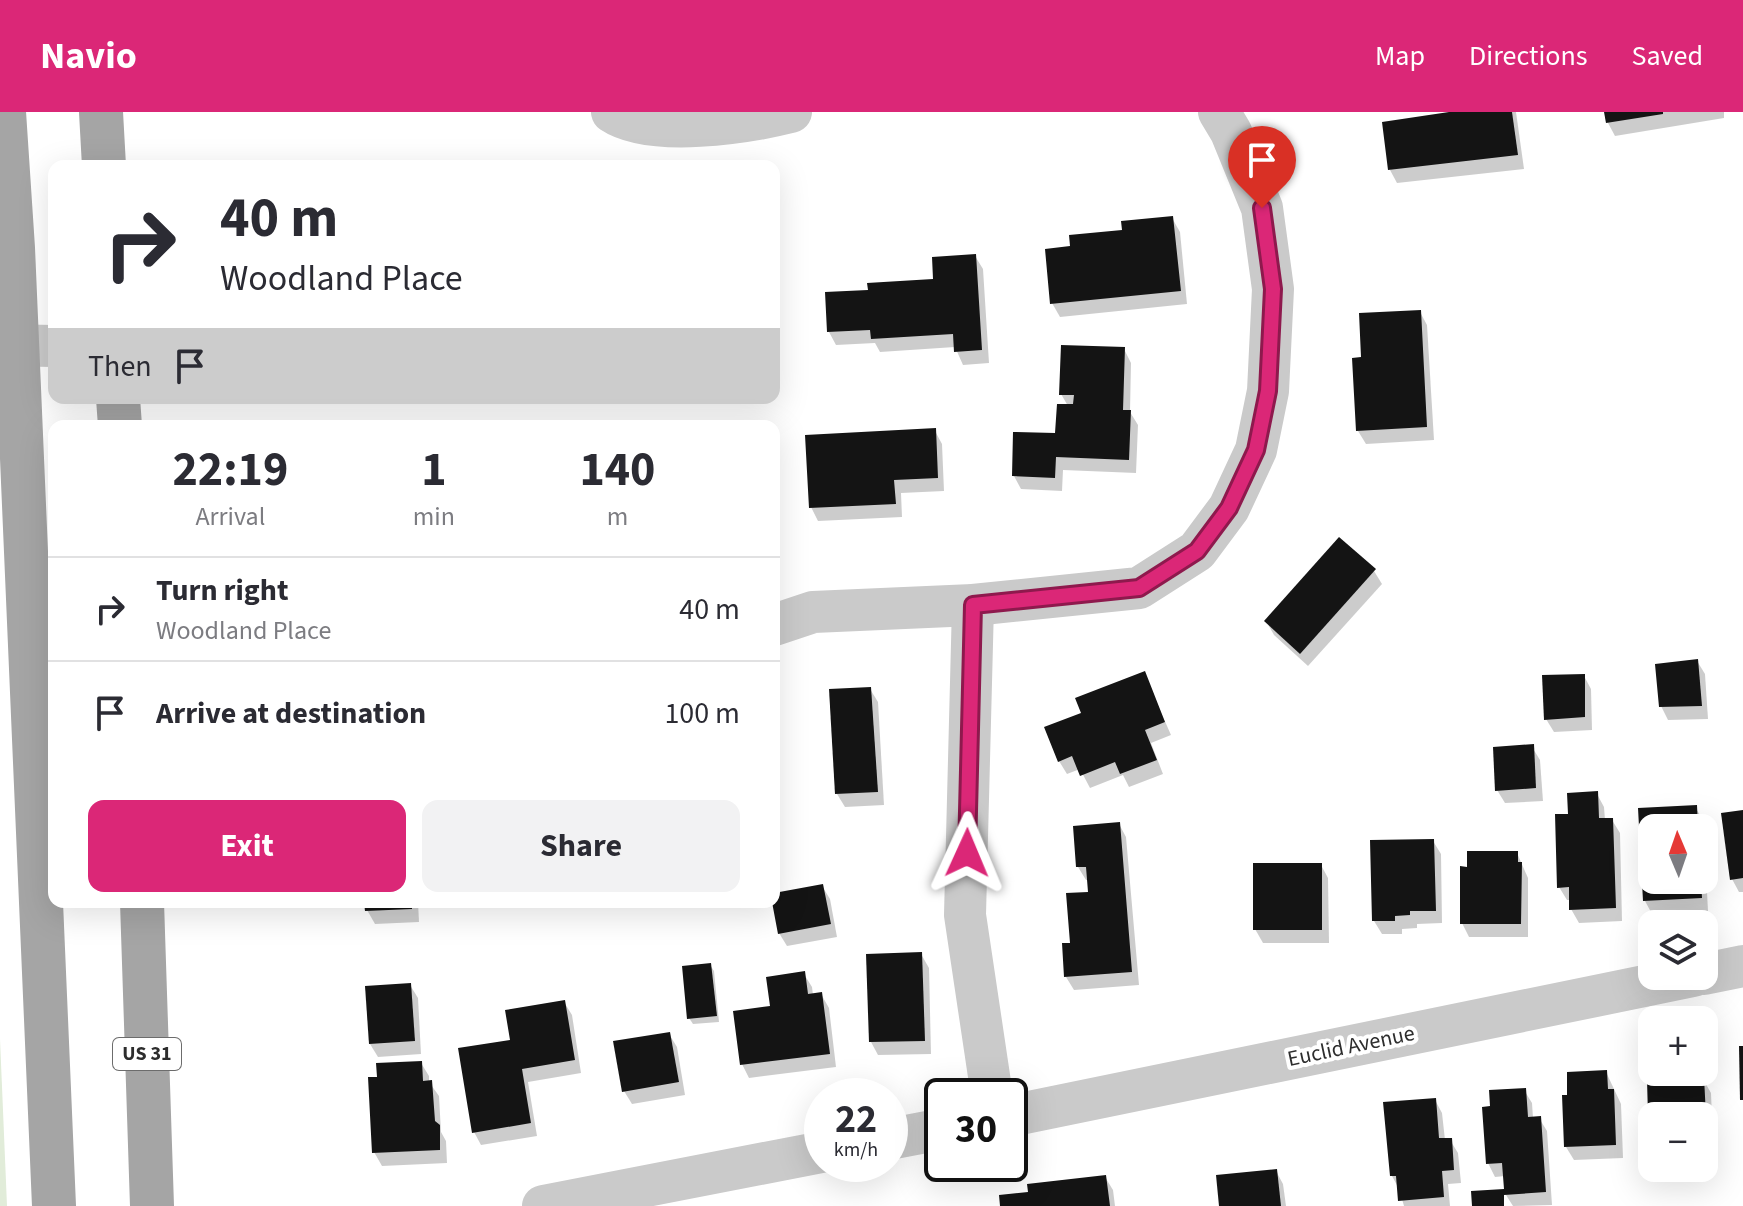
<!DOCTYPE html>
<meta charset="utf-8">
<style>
:root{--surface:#fff;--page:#f2f2f3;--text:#2b2b33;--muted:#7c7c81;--line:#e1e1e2;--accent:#db2777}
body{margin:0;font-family:"Source Sans 3",sans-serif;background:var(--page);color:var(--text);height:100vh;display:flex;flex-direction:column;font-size:30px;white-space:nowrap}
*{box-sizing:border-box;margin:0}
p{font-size:26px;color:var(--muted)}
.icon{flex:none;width:44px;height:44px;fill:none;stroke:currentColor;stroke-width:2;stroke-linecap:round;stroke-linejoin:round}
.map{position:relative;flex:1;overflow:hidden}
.panel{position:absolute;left:48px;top:308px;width:732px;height:488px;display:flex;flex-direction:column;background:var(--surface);border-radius:16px;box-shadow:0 8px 32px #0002}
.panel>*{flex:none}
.top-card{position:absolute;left:48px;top:48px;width:732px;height:244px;border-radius:16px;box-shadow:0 8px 32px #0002;background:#fff;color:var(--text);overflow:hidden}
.needle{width:52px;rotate:358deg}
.controls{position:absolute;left:1638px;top:702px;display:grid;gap:16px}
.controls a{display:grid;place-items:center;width:80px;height:80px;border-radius:16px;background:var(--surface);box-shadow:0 8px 32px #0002;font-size:40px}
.speed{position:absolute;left:804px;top:966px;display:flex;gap:16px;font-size:40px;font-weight:700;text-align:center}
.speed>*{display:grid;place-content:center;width:104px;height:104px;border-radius:50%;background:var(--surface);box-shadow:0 8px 32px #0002;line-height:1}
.speed small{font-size:20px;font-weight:400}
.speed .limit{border:4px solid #111;border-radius:12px;background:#fff;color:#111}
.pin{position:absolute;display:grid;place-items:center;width:68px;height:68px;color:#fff;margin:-82px -34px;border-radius:50% 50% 50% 0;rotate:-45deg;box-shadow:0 0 8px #0007}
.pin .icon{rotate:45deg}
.me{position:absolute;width:88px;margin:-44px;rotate:1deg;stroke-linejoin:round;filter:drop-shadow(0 0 6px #0008)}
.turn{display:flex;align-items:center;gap:28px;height:168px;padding:0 40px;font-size:36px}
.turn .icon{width:104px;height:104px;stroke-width:2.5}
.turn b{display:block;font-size:56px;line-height:68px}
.then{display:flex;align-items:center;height:76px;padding:0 40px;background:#0003;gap:16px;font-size:30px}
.eta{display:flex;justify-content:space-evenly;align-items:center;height:136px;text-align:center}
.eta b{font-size:48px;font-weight:700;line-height:56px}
.cta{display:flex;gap:16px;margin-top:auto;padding:16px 40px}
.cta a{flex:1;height:92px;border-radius:16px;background:var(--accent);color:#fff;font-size:32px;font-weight:700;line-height:92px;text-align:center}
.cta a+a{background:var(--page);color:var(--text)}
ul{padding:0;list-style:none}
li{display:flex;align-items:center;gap:24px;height:104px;padding:0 40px;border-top:2px solid var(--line)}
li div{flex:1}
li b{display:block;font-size:30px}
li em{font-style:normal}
header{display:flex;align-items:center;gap:48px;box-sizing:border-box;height:112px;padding:0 40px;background:var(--accent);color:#fff}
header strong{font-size:38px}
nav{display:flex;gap:44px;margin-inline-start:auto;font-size:28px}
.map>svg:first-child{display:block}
</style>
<header>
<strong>Navio</strong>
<nav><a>Map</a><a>Directions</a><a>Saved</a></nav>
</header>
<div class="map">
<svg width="1743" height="1094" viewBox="0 0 1743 1094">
<rect width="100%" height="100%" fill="#fff"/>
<polygon fill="#e1ecd9" points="0,927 7,1094 0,1094"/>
<g fill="#0003">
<polygon points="1451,0 1516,0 1524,57 1397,71 1390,58"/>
<polygon points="1606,0 1724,0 1724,6 1615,24 1608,11"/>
<polygon points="1172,106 1180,120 1187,192 1060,205 1052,191 1072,136"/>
<polygon points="975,144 983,157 989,251 963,253 955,235 880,240 875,231 836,233 829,220 870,179 935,169"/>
<polygon points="1420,200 1427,213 1434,328 1366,332 1358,319 1363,247"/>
<polygon points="1124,237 1131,251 1130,300 1138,313 1136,361 1063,358 1062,379 1021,377 1014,364 1057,323 1068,294 1061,282"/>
<polygon points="935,319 942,332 944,379 901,381 902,405 818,409 811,395"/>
<polygon points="1374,459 1382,472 1308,554 1274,523 1266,509"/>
<polygon points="1697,549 1705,562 1708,607 1668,608 1661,594"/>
<polygon points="1144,562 1171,623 1151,631 1163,662 1129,675 1123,663 1090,676 1080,657 1067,662 1059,649 1083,602"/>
<polygon points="1584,564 1591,577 1592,618 1554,620 1546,607"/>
<polygon points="870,577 878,590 884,693 845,695 837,682"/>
<polygon points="1532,635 1540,648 1543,689 1505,691 1497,678"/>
<polygon points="1597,682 1604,695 1605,708 1612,708 1620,721 1622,809 1579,811 1571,797 1571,788 1567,788 1559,775 1570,704"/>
<polygon points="1695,695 1703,708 1704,716 1652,716 1652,768 1704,768 1704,723 1708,799 1652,802 1645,789 1640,698"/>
<polygon points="1743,700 1743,780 1739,780 1732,767"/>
<polygon points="1119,712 1126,725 1139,873 1074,878 1066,865 1072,833 1090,781 1089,768 1086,768 1078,755"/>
<polygon points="1433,729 1441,742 1442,811 1417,812 1417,816 1402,817 1402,822 1382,822 1374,809"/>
<polygon points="1517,741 1528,766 1528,825 1469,825 1462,811"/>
<polygon points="1321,753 1328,766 1329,831 1263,831 1255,817"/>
<polygon points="822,774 830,787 837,825 787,834 779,821 774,783"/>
<polygon points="366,790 418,790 419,810 375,812 367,798"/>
<polygon points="921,842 929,856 931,942 878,943 871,930"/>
<polygon points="710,853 714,859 719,910 693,912 689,906"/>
<polygon points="804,862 812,875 813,883 821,882 829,896 836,955 749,966 742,952 772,896"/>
<polygon points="410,873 418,886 421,942 378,945 370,932"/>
<polygon points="564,890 572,903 581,961 528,970 537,1024 481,1033 474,1020 512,930"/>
<polygon points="669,922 677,935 685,983 632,992 624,979"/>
<polygon points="421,951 429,964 429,970 439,984 441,1020 446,1029 447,1051 382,1054 374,1040"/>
<polygon points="1606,960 1621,992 1623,1046 1574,1048 1566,1035"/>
<polygon points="1655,960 1695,960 1703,967 1711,981 1714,1057 1659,1059 1658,1056 1704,1056 1704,1004 1652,1004 1652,1046 1649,970 1656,970"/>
<polygon points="1524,978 1532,991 1533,1006 1539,1006 1547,1019 1552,1093 1513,1094 1506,1083 1505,1064 1495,1065 1488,1051 1492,996"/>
<polygon points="1435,988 1442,1001 1445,1028 1450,1028 1458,1041 1461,1071 1448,1072 1450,1094 1404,1094 1399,1077 1392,1064"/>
<polygon points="1276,1059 1283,1072 1286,1094 1221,1094"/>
<polygon points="1105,1065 1113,1078 1115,1094 1002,1094 1030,1081"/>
</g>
<g fill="#141414">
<polygon points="1449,0 1512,0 1518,43 1388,58 1382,10"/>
<polygon points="1604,0 1663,0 1663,2 1606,11"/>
<polygon points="1173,104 1181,179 1050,192 1045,137 1070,134 1069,123 1122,118 1121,109"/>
<polygon points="976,142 982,238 954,240 953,222 871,227 870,218 827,220 825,180 868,178 867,171 933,167 932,145"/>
<polygon points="1421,198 1427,315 1356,319 1352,246 1361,245 1359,201"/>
<polygon points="1061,233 1125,235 1123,298 1131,298 1129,348 1056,345 1055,366 1012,364 1013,320 1055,321 1057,292 1073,292 1074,283 1059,283"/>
<polygon points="936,316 938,366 894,368 896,392 809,396 805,323"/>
<polygon points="1339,425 1376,457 1300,542 1264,509"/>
<polygon points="1698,547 1702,594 1659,595 1655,552"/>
<polygon points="1145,559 1165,610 1145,618 1157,648 1120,662 1115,650 1080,664 1072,644 1058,650 1044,615 1081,601 1075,586"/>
<polygon points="1585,562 1585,605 1544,608 1542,563"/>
<polygon points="871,575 878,680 835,682 829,577"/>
<polygon points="1534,632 1536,676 1495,679 1493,635"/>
<polygon points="1598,679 1599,706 1613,706 1616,796 1569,798 1569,775 1557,776 1555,702 1568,702 1567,681"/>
<polygon points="1697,693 1698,716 1652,716 1652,768 1701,768 1702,786 1643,789 1638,696"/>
<polygon points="1743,698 1743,766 1730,768 1721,701"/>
<polygon points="1120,710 1132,860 1064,865 1062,831 1070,831 1066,781 1088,780 1086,755 1076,755 1073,714"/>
<polygon points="1434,727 1436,799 1410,799 1410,803 1395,804 1395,809 1372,809 1370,728"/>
<polygon points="1467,739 1518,739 1518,750 1522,750 1521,812 1460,812 1460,754 1467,755"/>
<rect x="1253" y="751" width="69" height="67"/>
<polygon points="823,772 831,812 778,822 772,790 774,790 774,781"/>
<polygon points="364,790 412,790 412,797 365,799"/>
<polygon points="922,840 925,929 869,930 866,842"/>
<polygon points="711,851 717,904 687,907 682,854"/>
<polygon points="805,859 808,882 822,880 830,942 740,953 733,899 770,894 766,865"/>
<polygon points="411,871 415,929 369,932 365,874"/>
<polygon points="565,888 575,948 522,957 531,1011 472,1021 458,936 510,928 505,898"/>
<polygon points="670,920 679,970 622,980 613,929"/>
<polygon points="1739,934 1743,934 1743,988 1740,988"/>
<polygon points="422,949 423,969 432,968 435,1009 440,1013 440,1038 372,1041 368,965 377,965 376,951"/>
<polygon points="1607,958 1608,977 1614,977 1616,1033 1564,1035 1562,983 1567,983 1567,960"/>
<polygon points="1653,960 1692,960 1693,966 1704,965 1706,1004 1652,1004 1652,1039 1649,1039 1647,968 1654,968"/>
<polygon points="1526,976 1528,1005 1541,1004 1546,1080 1504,1083 1504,1094 1472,1094 1471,1079 1504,1077 1502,1051 1486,1052 1482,995 1490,994 1489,978"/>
<polygon points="1436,986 1439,1026 1452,1026 1454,1058 1442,1059 1444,1085 1398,1089 1396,1064 1390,1064 1383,990"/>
<polygon points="1277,1057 1281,1094 1219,1094 1216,1063"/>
<polygon points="1106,1063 1110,1094 1000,1094 999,1083 1028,1080 1027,1072"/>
</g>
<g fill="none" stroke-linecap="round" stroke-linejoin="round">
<g stroke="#cacaca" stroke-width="42">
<path d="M612 0C651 26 747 11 791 0"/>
<polyline points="0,233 54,234"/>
<polyline points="973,493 965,803 992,984"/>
<polyline points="774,513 813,500 973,493 1139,476 1197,439 1229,396 1256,338 1268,279 1273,177 1262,96 1231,20 1219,0"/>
<polyline points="1704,862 1743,854"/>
<polyline points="1010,1004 1693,864"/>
<polyline points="890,1027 942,1017"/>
<polyline points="543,1094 822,1040"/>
</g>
<g stroke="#a5a5a5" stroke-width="44">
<polyline points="4,0 13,136 54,1094"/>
<polyline points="101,0 104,54"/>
<polyline points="118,286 120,314"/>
<polyline points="142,790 152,1094"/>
</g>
</g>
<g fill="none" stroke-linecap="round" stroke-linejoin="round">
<defs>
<polyline id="route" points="967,741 973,493 1139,476 1197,439 1229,396 1256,338 1268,279 1273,177 1262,96"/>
</defs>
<use href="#route" stroke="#8e194d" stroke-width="20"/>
<use href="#route" stroke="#db2777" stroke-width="14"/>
</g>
<g text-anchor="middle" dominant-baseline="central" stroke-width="8" stroke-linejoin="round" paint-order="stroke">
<rect fill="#fff" stroke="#6c6c6c" stroke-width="2" x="113" y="926" width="68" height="32" rx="6"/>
<g font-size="20" font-weight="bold" fill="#2d2d2d">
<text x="147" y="942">US 31</text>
</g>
<g font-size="22" fill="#2d2d2d" stroke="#fff">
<text transform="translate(1351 934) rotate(-12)">Euclid Avenue</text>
</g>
</g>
</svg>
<div class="controls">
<a><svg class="needle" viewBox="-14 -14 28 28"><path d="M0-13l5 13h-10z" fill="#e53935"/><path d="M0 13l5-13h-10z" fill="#7c7c81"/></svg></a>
<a><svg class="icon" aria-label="layers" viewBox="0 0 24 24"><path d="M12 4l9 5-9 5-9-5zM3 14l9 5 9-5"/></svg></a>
<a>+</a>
<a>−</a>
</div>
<div class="speed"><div>22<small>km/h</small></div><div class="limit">30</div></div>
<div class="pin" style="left:1262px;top:96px;background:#d93025"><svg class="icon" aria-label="arrive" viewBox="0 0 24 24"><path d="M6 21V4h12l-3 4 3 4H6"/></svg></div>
<svg class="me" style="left:967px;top:741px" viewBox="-20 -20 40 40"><path d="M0-17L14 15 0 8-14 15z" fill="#db2777" stroke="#fff" stroke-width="4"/></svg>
<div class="top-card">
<div class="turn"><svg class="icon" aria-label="right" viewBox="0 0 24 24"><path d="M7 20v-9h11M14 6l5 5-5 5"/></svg><div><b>40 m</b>Woodland Place</div></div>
<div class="then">Then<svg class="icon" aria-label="arrive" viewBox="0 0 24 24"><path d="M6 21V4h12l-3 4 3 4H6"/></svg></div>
</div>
<section class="panel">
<div class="eta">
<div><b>22:19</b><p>Arrival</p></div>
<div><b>1</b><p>min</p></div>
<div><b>140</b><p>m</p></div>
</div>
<ul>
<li><svg class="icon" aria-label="right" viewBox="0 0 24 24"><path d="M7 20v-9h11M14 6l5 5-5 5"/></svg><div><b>Turn right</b><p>Woodland Place</p></div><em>40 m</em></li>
<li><svg class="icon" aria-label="arrive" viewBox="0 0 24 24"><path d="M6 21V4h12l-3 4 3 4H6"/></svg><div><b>Arrive at destination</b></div><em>100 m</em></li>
</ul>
<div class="cta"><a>Exit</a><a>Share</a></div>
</section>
</div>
